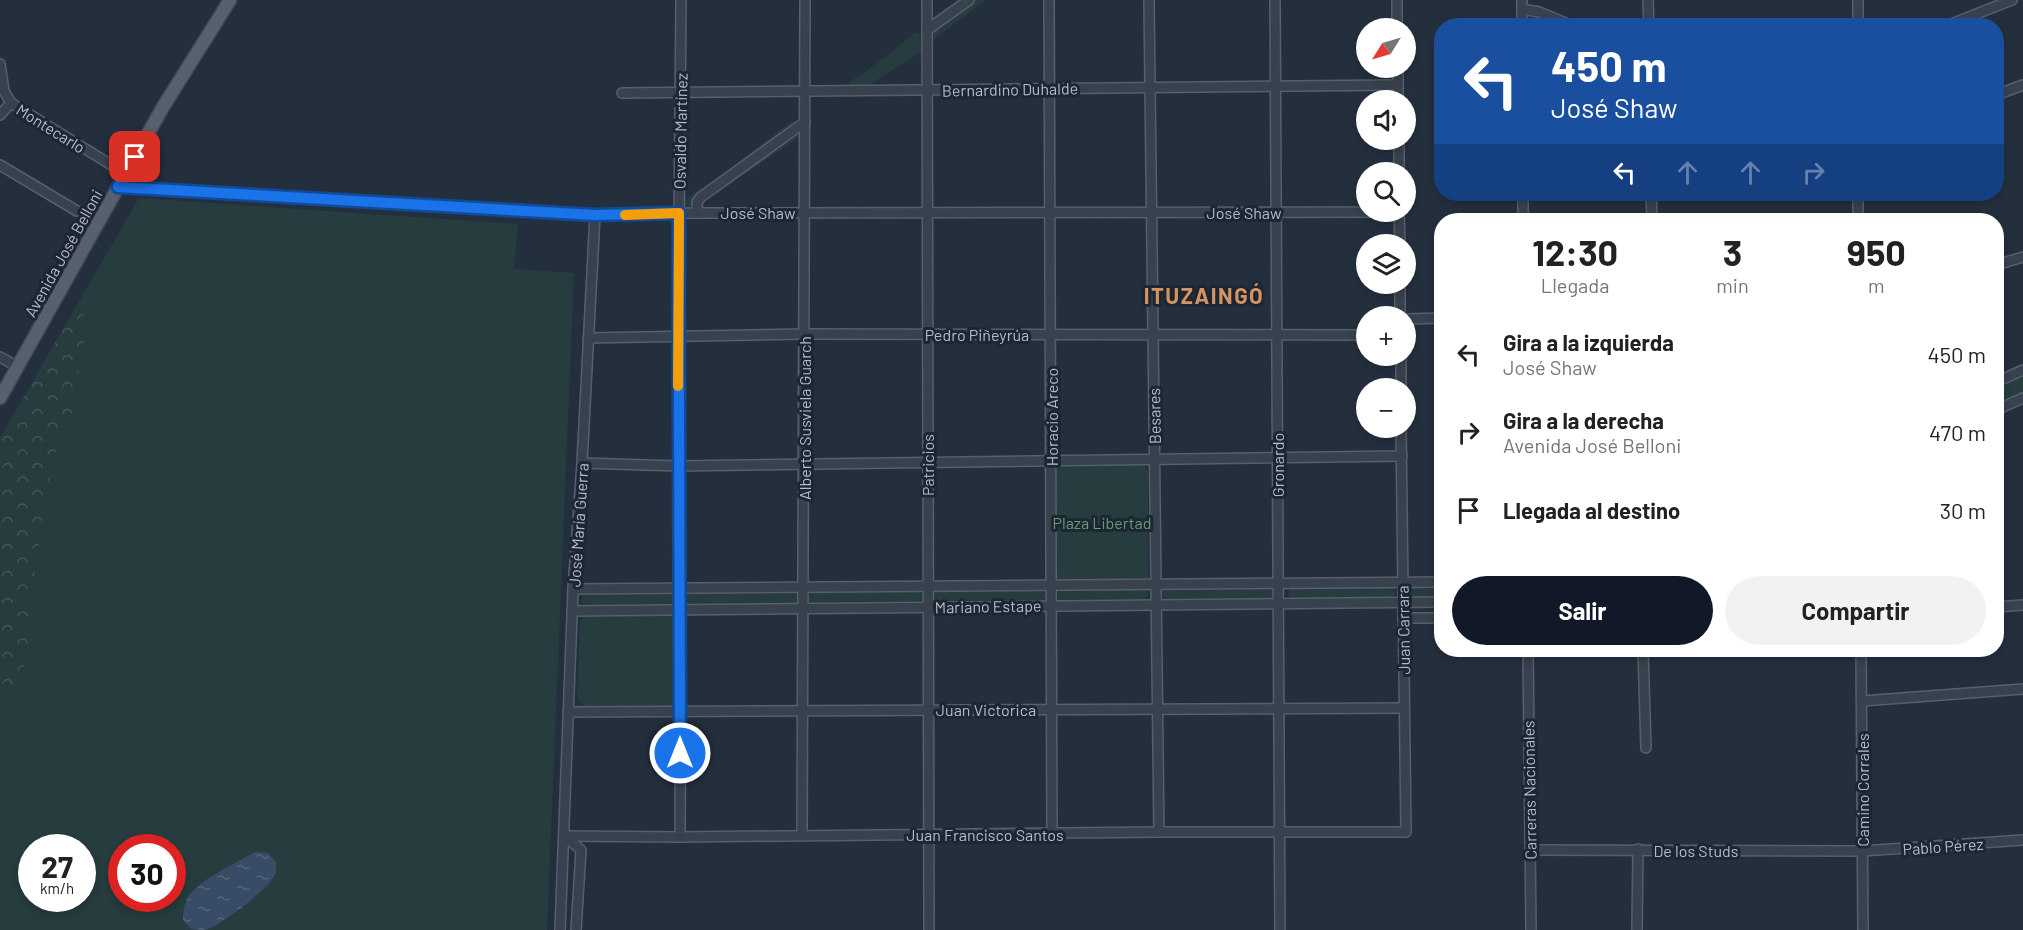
<!DOCTYPE html>
<html lang="es">
<meta charset="utf-8">
<style>
:root{--surface:#fff;--page:#f2f2f2;--text:#222;--muted:#767676;--accent:#111827}
body{margin:0;font-family:Barlow,sans-serif;background:var(--page);color:var(--text);height:100vh;display:flex;flex-direction:column;font-size:22px;white-space:nowrap}
*{box-sizing:border-box;margin:0}
p{font-size:20px;color:var(--muted)}
.icon{flex:none;width:33px;height:33px;fill:none;stroke:currentColor;stroke-width:2;stroke-linecap:round;stroke-linejoin:round}
.map{position:relative;flex:1;overflow:hidden}
.sheet{position:absolute;left:1434px;top:213px;width:570px;height:444px;display:flex;flex-direction:column;background:var(--surface);border-radius:24px;box-shadow:0 3px 9px #0003}
.sheet>*{flex:none}
.hud{position:absolute;left:1434px;top:18px;width:570px;height:183px;border-radius:24px;box-shadow:0 3px 9px #0003;background:#1a4fa0;color:#fff;overflow:hidden}
.needle{width:39px;rotate:233deg}
.fabs{position:absolute;left:1356px;top:18px;display:grid;gap:12px}
.fabs a{display:grid;place-items:center;width:60px;height:60px;border-radius:50%;background:var(--surface);box-shadow:0 3px 9px #0003;font-size:30px}
.speed{position:absolute;left:18px;top:834px;display:flex;gap:12px;font-size:30px;font-weight:700;text-align:center}
.speed>*{display:grid;place-content:center;width:78px;height:78px;border-radius:50%;background:var(--surface);box-shadow:0 3px 9px #0003;line-height:1}
.speed small{font-size:15px;font-weight:400}
.speed .limit{border:9px solid #d22;background:#fff;color:#111}
.pin{position:absolute;display:grid;place-items:center;width:51px;height:51px;color:#fff;margin:-26px;border-radius:12px;box-shadow:0 3px 9px #0006}
.me{position:absolute;width:66px;margin:-33px;rotate:0deg;stroke-linejoin:round;filter:drop-shadow(0 0 4px #0008)}
.turn{display:flex;align-items:center;gap:21px;height:126px;padding:0 18px;font-size:27px}
.turn .icon{width:78px;height:78px;stroke-width:2.5}
.turn b{display:block;font-size:42px;line-height:51px}
.lanes{display:flex;align-items:center;height:57px;padding:0 18px;background:#0003;justify-content:center;gap:30px;direction:ltr}
.lanes .off{opacity:.35}
.eta{display:flex;justify-content:space-evenly;align-items:center;height:102px;text-align:center}
.eta b{font-size:36px;font-weight:700;line-height:42px}
.primary-button{display:flex;gap:12px;margin-top:auto;padding:12px 18px}
.primary-button a{flex:1;height:69px;border-radius:36px;background:var(--accent);color:#fff;font-size:24px;font-weight:700;line-height:69px;text-align:center}
.primary-button a+a{background:var(--page);color:var(--text)}
ul{padding:0;list-style:none}
li{display:flex;align-items:center;gap:18px;height:78px;padding:0 18px}
li div{flex:1}
li b{display:block;font-size:22px}
li em{font-style:normal}
.map>svg:first-child{display:block}
</style>
<div class="map">
<svg width="2023" height="930" viewBox="0 0 2023 930">
<defs>
<pattern id="forest-crowns" width="20" height="18" patternUnits="userSpaceOnUse" patternTransform="scale(1.5)"><rect width="20" height="18" fill="#263c3f"/><path d="M2 6a3 3 0 1 1 6 0M12 15a3 3 0 1 1 6 0" fill="none" stroke="#435659"/></pattern>
<pattern id="water-ripples" width="26" height="14" patternUnits="userSpaceOnUse" patternTransform="scale(1.5)"><rect width="26" height="14" fill="#394c67"/><path d="M2 4q2-2 4 0t4 0M15 11q2-2 4 0t4 0" fill="none" stroke="#53647b"/></pattern>
</defs>
<rect width="100%" height="100%" fill="#242f3e"/>
<g fill="#263c3f" fill-rule="evenodd">
<polygon points="956,0 986,0 929,43 929,21"/>
<polygon points="915,33 919,33 923,50 868,86 848,86 849,82 863,74"/>
<path d="M799 120 803 135 704 202V210C695 210 684 212 681 202L722 174 792 121Z"/>
<path d="M139 198 518 224 514 269 574 273 547 930H0V438ZM32 848H82V898H32ZM122 848H172V898H122Z"/>
<polygon points="2023,376 2023,392 1997,403 1997,388"/>
<polygon points="1143,464 1148,471 1148,579 1059,580 1055,574 1055,469 1059,466"/>
<polygon points="1392,587 1396,591 1395,595 1391,597 1291,598 1288,594 1291,588"/>
<polygon points="1410,588 1441,588 1441,597 1410,597 1407,592"/>
<polygon points="1269,589 1273,593 1272,596 1268,598 1164,599 1162,595 1164,590"/>
<polygon points="1145,590 1148,594 1147,598 1144,599 1060,600 1057,597 1059,591"/>
<polygon points="934,591 1043,591 1046,595 1045,598 1042,600 934,601 932,593"/>
<polygon points="920,592 924,596 922,600 919,601 811,602 808,599 811,593"/>
<polygon points="686,594 795,594 799,598 798,601 794,603 687,604 685,602"/>
<polygon points="584,595 672,595 675,599 675,603 669,604 584,605 581,601"/>
<polygon points="674,614 677,617 677,700 669,706 584,706 580,702 577,695 580,622 584,617"/>
</g>
<polygon fill="url(#forest-crowns)" points="83,295 84,351 78,375 73,411 57,446 43,512 33,590 26,663 13,684 0,697 0,438"/>
<path fill="url(#water-ripples)" d="M256 852 268 853 276 862V873L269 884 243 907 215 926 204 930 191 929 183 920C183 912 184 904 188 897 198 881 238 861 256 852Z"/>
<g fill="none" stroke-linecap="round" stroke-linejoin="round">
<defs>
<g id="minor">
<polyline points="927,0 929,930"/>
<polyline points="1049,0 1052,834"/>
<polyline points="1149,0 1159,832"/>
<polyline points="1275,0 1280,930"/>
<polyline points="1397,0 1397,28"/>
<polyline points="1522,0 1522,26"/>
<polyline points="1648,0 1649,26"/>
<polyline points="1522,9 1539,12 1573,26"/>
<polyline points="1858,26 1858,0"/>
<polyline points="1946,26 2012,0"/>
<polyline points="927,30 969,0"/>
<polyline points="0,64 4,91 11,103 126,174"/>
<polyline points="1398,68 1398,100"/>
<polyline points="622,93 1398,85"/>
<polyline points="1996,95 2023,85"/>
<polyline points="0,115 11,103"/>
<polyline points="1399,140 1399,172"/>
<polyline points="0,165 77,211"/>
<polyline points="119,187 595,215 697,213 1399,212"/>
<polyline points="1523,194 1523,220"/>
<polyline points="1651,194 1652,220"/>
<polyline points="1858,194 1858,220"/>
<polyline points="1399,212 1400,244"/>
<polyline points="697,213 697,202 701,197 805,122"/>
<polyline points="1996,265 2023,257"/>
<polyline points="1400,284 1400,316"/>
<polyline points="1406,319 1442,318"/>
<polyline points="588,338 804,334 1366,335"/>
<polyline points="1401,356 1401,388"/>
<polyline points="0,357 18,367"/>
<polyline points="1996,382 2023,370"/>
<polyline points="1996,410 2023,398"/>
<polyline points="582,463 678,466 1402,456"/>
<polyline points="573,589 1442,582"/>
<polyline points="1996,607 2023,605"/>
<polyline points="572,611 1442,602"/>
<polyline points="1403,618 1442,618"/>
<polyline points="1528,650 1531,930"/>
<polyline points="1643,650 1646,748"/>
<polyline points="1861,650 1863,930"/>
<polyline points="1862,701 2023,689"/>
<polyline points="568,712 1404,708"/>
<polyline points="565,836 680,837 1159,832 1406,832 1401,428"/>
<polyline points="565,836 581,850 576,930"/>
<polyline points="802,836 805,0"/>
<polyline points="680,837 681,609 678,336 681,0"/>
<polyline points="1530,850 1862,851 2023,840"/>
<polyline points="560,930 573,589 582,463 595,215"/>
<polyline points="1637,930 1638,849"/>
</g>
<polyline id="major" points="0,398 163,107 230,0"/>
</defs>
<use href="#minor" stroke="#565f6c" stroke-width="12"/>
<use href="#major" stroke="#414a57" stroke-width="15"/>
<use href="#minor" stroke="#38414e" stroke-width="9"/>
<use href="#major" stroke="#56606e" stroke-width="12"/>
</g>
<g fill="none" stroke-linecap="round" stroke-linejoin="round">
<defs>
<path id="route" d="M135 157 118 187 595 215 679 213C678 393 680 573 680 753"/>
</defs>
<use href="#route" stroke="#114b97" stroke-width="15"/>
<use href="#route" stroke="#1a73e8" stroke-width="10"/>
<polyline stroke="#f59e0b" stroke-width="10" points="625,215 679,213 678,386"/>
</g>
<g text-anchor="middle" dominant-baseline="central" stroke-width="6" stroke-linejoin="round" paint-order="stroke">
<g font-size="16" fill="#b4bcc9" stroke="#1d2633">
<text transform="translate(1010 89) rotate(-1)">Bernardino Duhalde</text>
<text transform="translate(51 128) rotate(32)">Montecarlo</text>
<text transform="translate(680 131) rotate(-89)">Osvaldo Martínez</text>
<text x="758" y="212">José Shaw</text>
<text x="1244" y="212">José Shaw</text>
<text transform="translate(63 253) rotate(-61)">Avenida José Belloni</text>
<text x="977" y="334">Pedro Piñeyrúa</text>
<text transform="translate(1154 416) rotate(-91)">Besares</text>
<text transform="translate(1051 417) rotate(-90)">Horacio Areco</text>
<text transform="translate(804 418) rotate(-90)">Alberto Susviela Guarch</text>
<text transform="translate(927 465) rotate(-90)">Patricios</text>
<text transform="translate(1277 465) rotate(-90)">Gronardo</text>
<text transform="translate(578 525) rotate(-86)">José María Guerra</text>
<text transform="translate(988 606) rotate(-1)">Mariano Estape</text>
<text transform="translate(1403 630) rotate(-91)">Juan Carrara</text>
<text x="986" y="709">Juan Victorica</text>
<text transform="translate(1529 790) rotate(-91)">Carreras Nacionales</text>
<text transform="translate(1862 790) rotate(-90)">Camino Corrales</text>
<text x="985" y="834">Juan Francisco Santos</text>
<text transform="translate(1943 846) rotate(-4)">Pablo Pérez</text>
<text x="1696" y="850">De los Studs</text>
</g>
<g font-size="16" fill="#6b9a76" stroke="#1d2633">
<text x="1102" y="522">Plaza Libertad</text>
</g>
<g font-size="22" font-weight="bold" letter-spacing="1.5" fill="#d59563" stroke="#1d2633">
<text x="1204" y="295">ITUZAINGÓ</text>
</g>
</g>
</svg>
<div class="fabs">
<a><svg class="needle" viewBox="-14 -14 28 28"><path d="M0-13l5 13h-10z" fill="#e53935"/><path d="M0 13l5-13h-10z" fill="#767676"/></svg></a>
<a><svg class="icon" aria-label="sound" viewBox="0 0 24 24"><path d="M4 9h4l5-4v14l-5-4H4zM17 9q2 3 0 6"/></svg></a>
<a><svg class="icon" aria-label="search" viewBox="0 0 24 24"><circle cx="10" cy="10" r="6"/><path d="M15 15l6 6"/></svg></a>
<a><svg class="icon" aria-label="layers" viewBox="0 0 24 24"><path d="M12 4l9 5-9 5-9-5zM3 14l9 5 9-5"/></svg></a>
<a>+</a>
<a>−</a>
</div>
<div class="speed"><div>27<small>km/h</small></div><div class="limit">30</div></div>
<div class="pin" style="left:135px;top:157px;background:#d93025"><svg class="icon" aria-label="arrive" viewBox="0 0 24 24"><path d="M6 21V4h12l-3 4 3 4H6"/></svg></div>
<svg class="me" style="left:680px;top:753px" viewBox="-20 -20 40 40"><circle r="17" fill="#1a73e8" stroke="#fff" stroke-width="3"/><path d="M0-11L8 9 0 5-8 9z" fill="#fff"/></svg>
<div class="hud">
<div class="turn"><svg class="icon" aria-label="left" viewBox="0 0 24 24"><path d="M17 20v-9H6M10 6l-5 5 5 5"/></svg><div><b>450 m</b>José Shaw</div></div>
<div class="lanes"><svg class="icon" aria-label="left" viewBox="0 0 24 24"><path d="M17 20v-9H6M10 6l-5 5 5 5"/></svg><svg class="icon off" aria-label="ahead" viewBox="0 0 24 24"><path d="M12 20V5M6 11l6-6 6 6"/></svg><svg class="icon off" aria-label="ahead" viewBox="0 0 24 24"><path d="M12 20V5M6 11l6-6 6 6"/></svg><svg class="icon off" aria-label="right" viewBox="0 0 24 24"><path d="M7 20v-9h11M14 6l5 5-5 5"/></svg></div>
</div>
<section class="sheet">
<div class="eta">
<div><b>12:30</b><p>Llegada</p></div>
<div><b>3</b><p>min</p></div>
<div><b>950</b><p>m</p></div>
</div>
<ul>
<li><svg class="icon" aria-label="left" viewBox="0 0 24 24"><path d="M17 20v-9H6M10 6l-5 5 5 5"/></svg><div><b>Gira a la izquierda</b><p>José Shaw</p></div><em>450 m</em></li>
<li><svg class="icon" aria-label="right" viewBox="0 0 24 24"><path d="M7 20v-9h11M14 6l5 5-5 5"/></svg><div><b>Gira a la derecha</b><p>Avenida José Belloni</p></div><em>470 m</em></li>
<li><svg class="icon" aria-label="arrive" viewBox="0 0 24 24"><path d="M6 21V4h12l-3 4 3 4H6"/></svg><div><b>Llegada al destino</b></div><em>30 m</em></li>
</ul>
<div class="primary-button"><a>Salir</a><a>Compartir</a></div>
</section>
</div>
